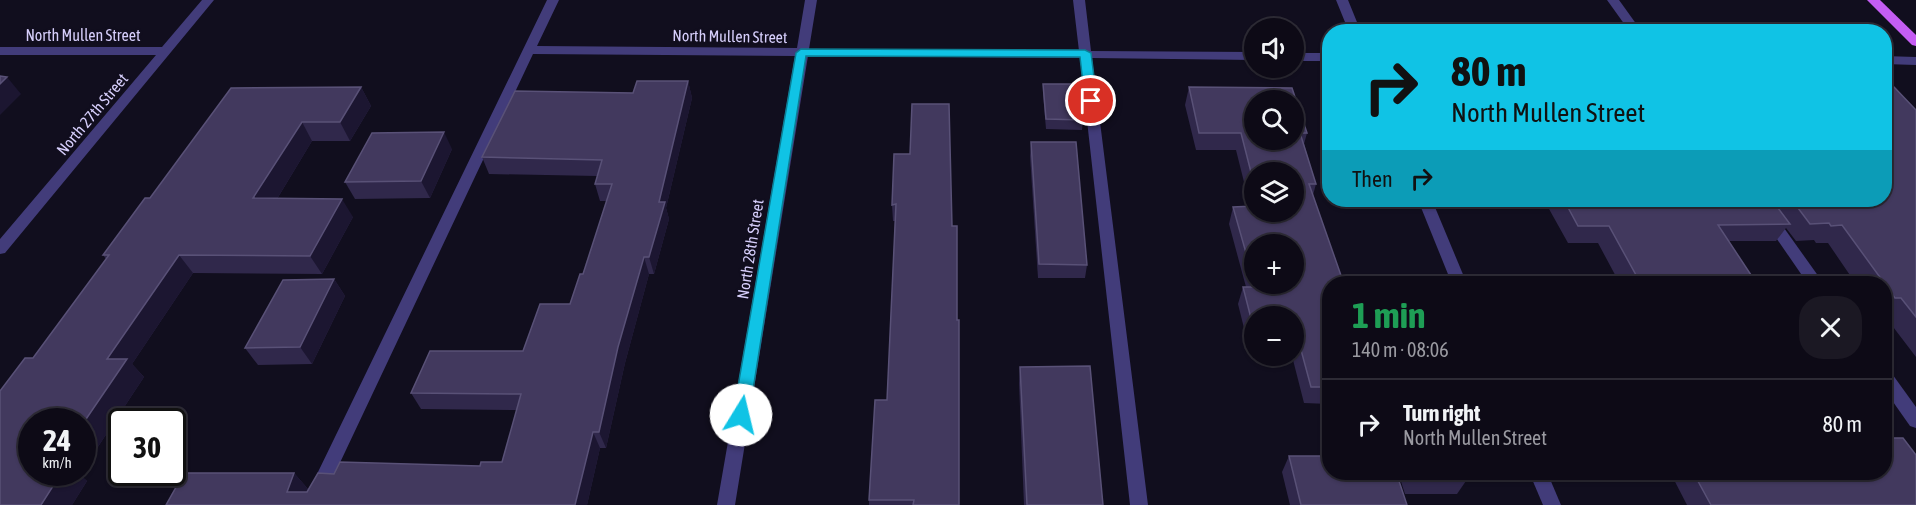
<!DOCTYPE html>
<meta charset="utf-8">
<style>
:root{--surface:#0d0a16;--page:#1b1823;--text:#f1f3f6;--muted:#9a9aa1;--line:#2d2b35}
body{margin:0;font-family:"Asap Condensed",sans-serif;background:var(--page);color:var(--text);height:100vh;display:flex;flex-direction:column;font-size:22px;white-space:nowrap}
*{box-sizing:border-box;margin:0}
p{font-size:20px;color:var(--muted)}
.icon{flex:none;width:33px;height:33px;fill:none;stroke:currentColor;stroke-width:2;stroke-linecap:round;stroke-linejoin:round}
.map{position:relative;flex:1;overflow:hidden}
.panel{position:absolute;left:1322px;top:276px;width:570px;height:204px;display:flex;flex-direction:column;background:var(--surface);border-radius:24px;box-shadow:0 2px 4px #0004,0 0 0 2px var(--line)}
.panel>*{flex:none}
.banner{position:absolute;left:1322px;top:24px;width:570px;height:183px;border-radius:24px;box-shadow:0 2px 4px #0004,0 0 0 2px var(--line);background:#10c3e5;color:#111;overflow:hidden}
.tools{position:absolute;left:1244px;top:18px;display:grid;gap:12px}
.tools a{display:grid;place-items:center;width:60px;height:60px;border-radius:50%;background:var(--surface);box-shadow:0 2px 4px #0004,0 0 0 2px var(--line);font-size:30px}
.speed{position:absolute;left:18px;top:408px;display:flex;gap:12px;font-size:30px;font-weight:700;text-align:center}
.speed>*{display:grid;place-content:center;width:78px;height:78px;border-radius:50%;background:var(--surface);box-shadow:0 2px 4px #0004,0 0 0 2px var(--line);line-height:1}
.speed small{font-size:15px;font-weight:400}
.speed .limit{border:3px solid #111;border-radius:9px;background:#fff;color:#111}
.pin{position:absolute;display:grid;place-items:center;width:51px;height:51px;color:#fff;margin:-26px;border:3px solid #fff;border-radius:50%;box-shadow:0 2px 6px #0007}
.me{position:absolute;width:66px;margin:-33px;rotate:9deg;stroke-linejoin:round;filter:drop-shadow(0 0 4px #0008)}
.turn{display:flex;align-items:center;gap:21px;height:126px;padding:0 30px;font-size:27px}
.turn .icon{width:78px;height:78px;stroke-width:2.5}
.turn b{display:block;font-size:42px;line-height:51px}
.then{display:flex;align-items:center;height:57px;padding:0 30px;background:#0003;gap:12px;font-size:22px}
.round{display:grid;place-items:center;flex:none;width:63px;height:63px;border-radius:24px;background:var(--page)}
.summary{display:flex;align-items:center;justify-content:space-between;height:102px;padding:0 30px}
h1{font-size:36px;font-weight:700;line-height:45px;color:#1e9e55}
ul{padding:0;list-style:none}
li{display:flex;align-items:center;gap:18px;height:90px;padding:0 30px;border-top:2px solid var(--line)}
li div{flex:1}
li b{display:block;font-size:22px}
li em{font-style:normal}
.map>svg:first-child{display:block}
</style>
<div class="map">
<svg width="1916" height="505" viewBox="0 0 1916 505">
<rect width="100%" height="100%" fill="#110e1e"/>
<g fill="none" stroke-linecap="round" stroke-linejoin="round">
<g fill="#423c7a" fill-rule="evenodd">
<polygon points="202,0 214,0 5,253 0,254 0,239 156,55 0,55 0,47 162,47"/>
<polygon points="547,0 559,0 537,46 797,48 805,0 817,0 809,49 1079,51 1073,0 1085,0 1091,51 1254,52 1254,60 1092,58 1148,505 1130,505 1080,58 808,56 735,505 717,505 795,56 533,54 320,505 302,505"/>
<polygon points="1336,0 1348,0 1361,32 1349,32"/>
<polygon points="1607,0 1619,0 1642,32 1630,32"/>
<rect x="1293" y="53" width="36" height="8"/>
<polygon points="1884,56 1916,57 1916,65 1884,64"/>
<polygon points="1418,200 1432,200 1467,284 1452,284"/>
<polygon points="1750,200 1764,200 1824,284 1808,284"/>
<polygon points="1884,369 1890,371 1916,407 1916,428 1910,426 1884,389"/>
<polygon points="1529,472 1547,472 1561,505 1543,505"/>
</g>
<polygon fill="#c55df3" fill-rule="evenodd" points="1867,0 1880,0 1916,35 1916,46 1912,45"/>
</g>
<g fill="#30284b" fill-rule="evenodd">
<polygon points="688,81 692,98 666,208 669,219 654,274 649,274 625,363 606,448 600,448 587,505 166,505 294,473 308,489 306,492 334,474 480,466 502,462 517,410 421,409 411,393 523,351 570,304 583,274 607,201 600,201 595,184 597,176 489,174 482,157 633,93"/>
<polygon points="1043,84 1083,120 1082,130 1046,129 1043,94"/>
<polygon points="361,87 371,106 350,141 312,141 277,199 353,217 322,274 193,273 132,364 144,377 82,471 82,422 32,472 82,472 80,475 87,481 72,505 0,505 33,358 106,259 103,255 150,198"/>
<path d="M1189 87 1307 133 1304 144 1316 184 1313 195 1329 284V404L1304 403 1292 356H1293V316H1254V352H1250L1238 304 1243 287H1246L1229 224 1233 207 1250 206 1236 150H1196L1185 105ZM1254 172 1293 212H1254ZM1254 244 1293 284H1254Z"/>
<polygon points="1884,87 1916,110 1916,357 1884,315 1884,284 1856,284 1828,243 1816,243 1814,240 1796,241 1786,228 1776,241 1729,241 1757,284 1620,284 1598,243 1568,243 1544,200 1884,200"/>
<polygon points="1031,142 1087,265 1085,278 1038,278 1030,156"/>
<polygon points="452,149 430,198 355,199 345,182"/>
<polygon points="894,154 952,226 957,320 959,505 869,505 869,500 887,400 895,221 893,221 892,205"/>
<polygon points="334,279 345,296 312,364 258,365 245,348"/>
<polygon points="1020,367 1103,505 1024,505 1019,383"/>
<polygon points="1289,456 1407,505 1290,505 1282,472"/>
<polygon points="1398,472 1466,472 1468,478 1457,494 1405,494"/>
<polygon points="1670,472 1884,472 1916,505 1687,505"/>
</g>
<g fill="#1c1631">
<polygon points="7,77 21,94 0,115 0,84"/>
<polygon points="688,81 692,98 666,208 669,219 654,274 649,257 659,202"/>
<polygon points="361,87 371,106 350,141 340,122"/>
<polygon points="302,122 312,141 266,217 253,198"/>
<polygon points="444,132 452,149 430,198 421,181"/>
<polygon points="342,199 353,217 322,274 310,256"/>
<polygon points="179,255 193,273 132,364 144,377 82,471 82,425 107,359"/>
<polygon points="644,257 649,274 625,363 606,448 599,432 618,347"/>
<polygon points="334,279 345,296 312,364 300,347"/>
<polygon points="593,432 600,448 587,505 575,505"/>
<polygon points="62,472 82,472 80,475 87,481 72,505 41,505"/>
<polygon points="294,473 308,489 301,505 287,492"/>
</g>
<g fill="#42395e" stroke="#595177" stroke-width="1.5" fill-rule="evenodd">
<polygon points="0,76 7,77 0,84"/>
<polygon points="637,81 688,81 659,202 665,202 649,257 644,257 618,347 599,432 593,432 575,505 166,505 184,473 294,473 287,492 307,492 318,473 334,474 340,462 480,466 481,462 502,462 521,394 411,393 430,351 523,351 540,304 570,304 580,274 583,274 612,184 595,184 602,160 482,157 515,91 633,93"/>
<polygon points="1043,84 1079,84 1083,120 1046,119"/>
<polygon points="361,87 340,122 302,122 253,198 342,199 310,256 179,255 107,359 127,359 82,425 82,422 32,422 32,472 62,472 41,505 0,505 0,391 25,358 33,358 109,255 103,255 145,198 150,198 231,88"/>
<path d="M1189 87 1292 88 1307 133H1300L1316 184H1309L1344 284H1329V387H1311L1297 335H1293V316H1254V330L1243 287H1256L1255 284H1293V244H1254V281L1233 207 1254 206V212H1293V172H1254V184L1241 133H1199ZM1254 100H1293V140H1254Z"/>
<polygon points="1884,87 1894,87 1916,110 1916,317 1901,298 1895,298 1842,225 1831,226 1829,223 1810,224 1792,200 1884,200 1884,186 1891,186 1884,177 1884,143 1891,144 1884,136"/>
<polygon points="912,104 949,104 952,226 957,226 957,320 959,320 959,505 913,505 914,500 869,500 875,400 887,400 896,204 892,205 894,154 910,154"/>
<polygon points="444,132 421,181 345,182 372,133"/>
<polygon points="1031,142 1076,142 1087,265 1039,264"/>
<polygon points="1564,200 1772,200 1790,224 1718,225 1757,284 1641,284 1609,226 1578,226"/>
<polygon points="334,279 300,347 245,348 283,280"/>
<polygon points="1090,366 1103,505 1027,505 1020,367"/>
<polygon points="1884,438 1903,438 1916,455 1916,505 1711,505 1693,472 1884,472"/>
<polygon points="1289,456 1329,456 1329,472 1396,472 1407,505 1301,505"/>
<polygon points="1413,472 1466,472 1468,478 1415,478"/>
</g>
<polygon fill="#10c3e5" stroke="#0a7f95" stroke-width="1.5" points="801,49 1085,50 1091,53 1097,101 1091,105 1085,101 1080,57 806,56 749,415 747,419 741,421 735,419 733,415 796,53"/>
<g text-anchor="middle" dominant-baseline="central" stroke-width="4.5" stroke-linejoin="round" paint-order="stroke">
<g font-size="16" fill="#d6cefb" stroke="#110e1e">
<text x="83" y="35">North Mullen Street</text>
<text transform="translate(730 36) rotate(1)">North Mullen Street</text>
<text transform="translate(92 114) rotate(-50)">North 27th Street</text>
<text transform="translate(750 249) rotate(-81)">North 28th Street</text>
</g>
</g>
</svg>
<div class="tools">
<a><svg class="icon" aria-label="sound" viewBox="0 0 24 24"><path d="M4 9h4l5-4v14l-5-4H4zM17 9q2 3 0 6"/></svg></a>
<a><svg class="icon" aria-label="search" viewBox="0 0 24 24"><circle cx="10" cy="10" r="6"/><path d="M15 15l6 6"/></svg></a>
<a><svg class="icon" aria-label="layers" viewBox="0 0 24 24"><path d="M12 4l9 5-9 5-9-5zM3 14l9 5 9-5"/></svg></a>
<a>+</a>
<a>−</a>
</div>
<div class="speed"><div>24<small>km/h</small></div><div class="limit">30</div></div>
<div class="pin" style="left:1091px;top:101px;background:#d93025"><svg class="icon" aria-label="arrive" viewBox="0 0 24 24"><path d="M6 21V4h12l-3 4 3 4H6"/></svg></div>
<svg class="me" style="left:741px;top:415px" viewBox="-20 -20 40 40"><circle r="19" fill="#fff"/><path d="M0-13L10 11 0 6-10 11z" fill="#10c3e5"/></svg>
<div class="banner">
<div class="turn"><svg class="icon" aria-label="right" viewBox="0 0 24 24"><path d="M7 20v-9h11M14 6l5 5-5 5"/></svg><div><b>80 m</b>North Mullen Street</div></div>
<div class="then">Then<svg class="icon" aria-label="right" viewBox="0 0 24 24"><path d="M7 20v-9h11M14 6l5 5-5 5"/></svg></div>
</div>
<section class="panel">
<div class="summary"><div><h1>1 min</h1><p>140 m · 08:06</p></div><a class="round"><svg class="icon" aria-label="close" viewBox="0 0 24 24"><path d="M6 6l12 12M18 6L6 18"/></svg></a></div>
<ul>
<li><svg class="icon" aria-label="right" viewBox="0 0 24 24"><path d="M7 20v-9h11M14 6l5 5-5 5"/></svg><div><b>Turn right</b><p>North Mullen Street</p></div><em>80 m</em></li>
</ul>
</section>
</div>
